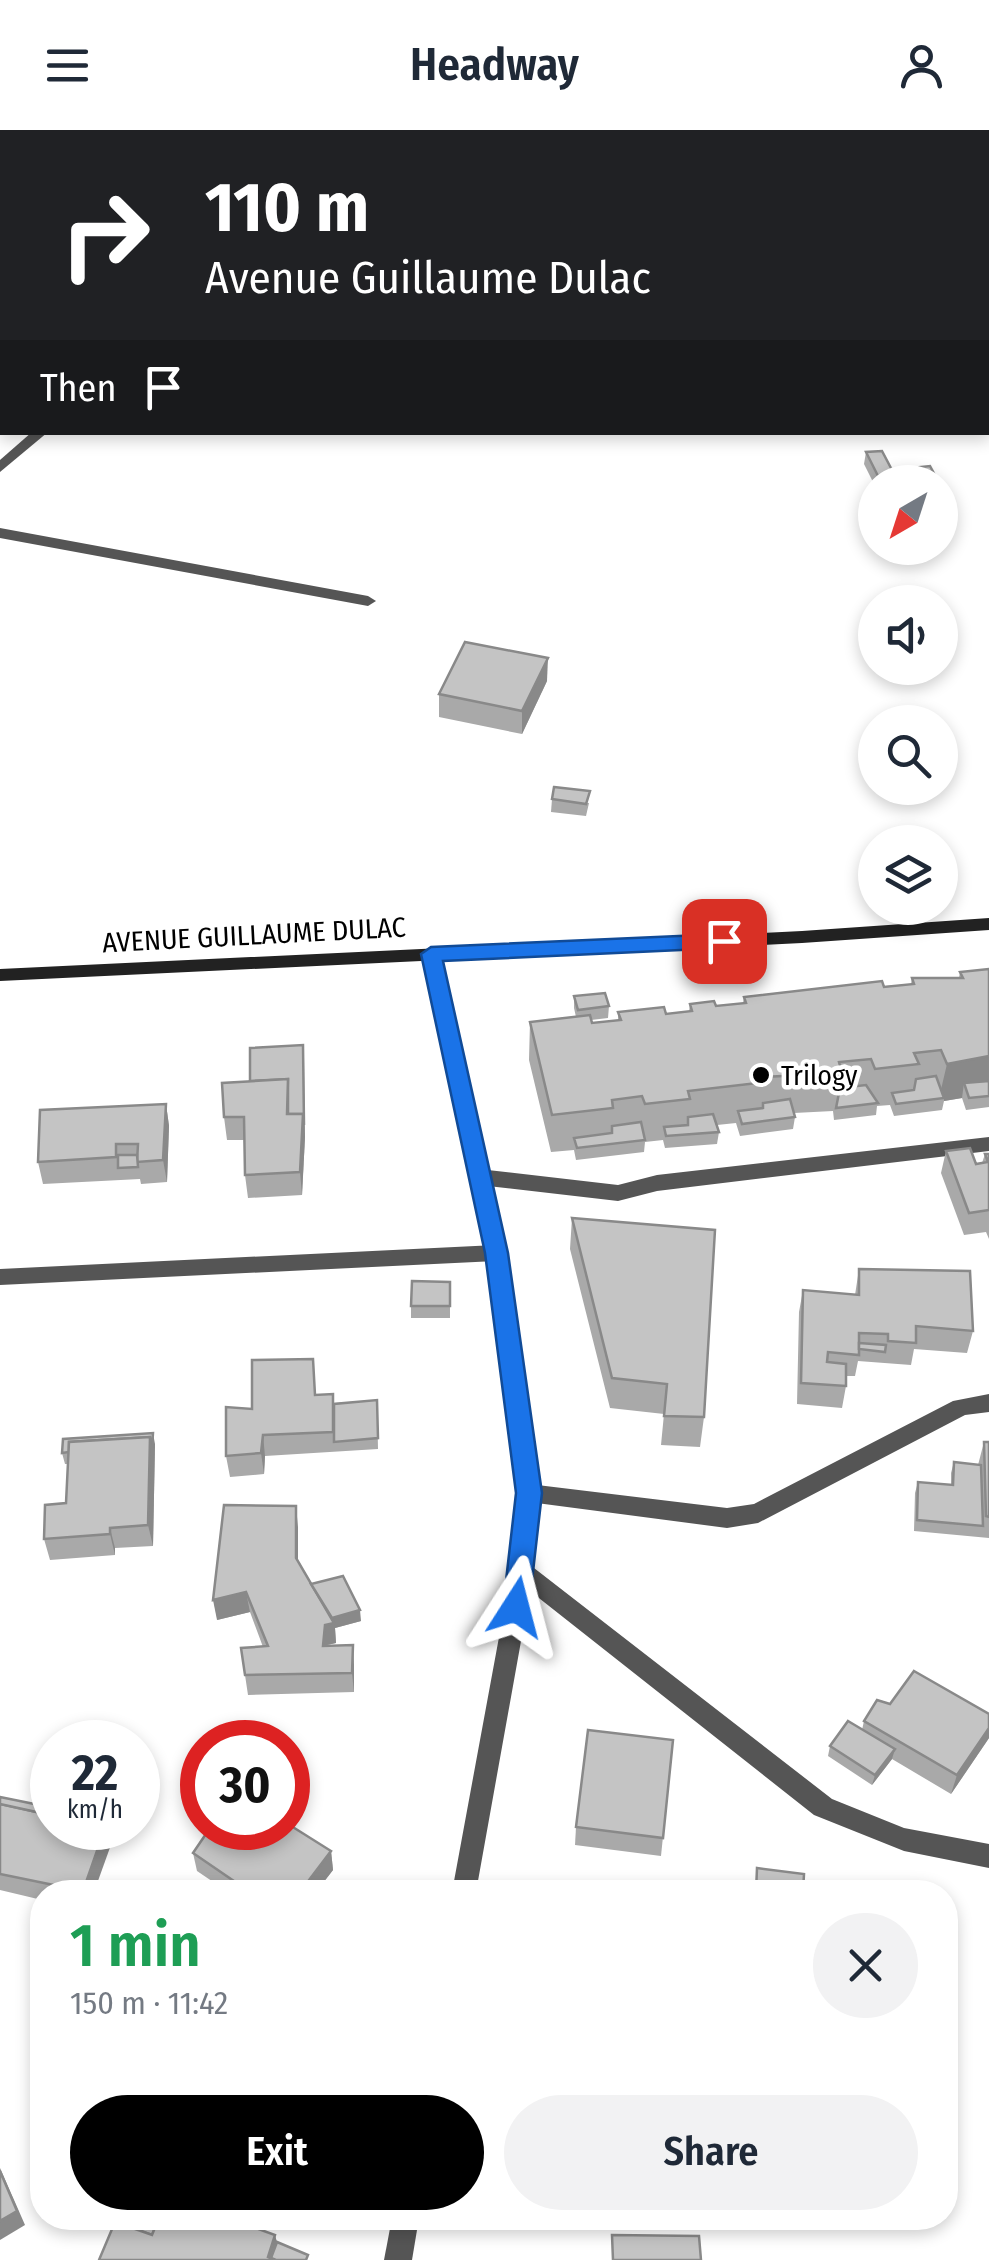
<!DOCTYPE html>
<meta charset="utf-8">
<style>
:root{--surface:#fff;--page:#f2f2f3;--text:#1f2937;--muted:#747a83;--accent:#000}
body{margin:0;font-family:"Fira Sans Condensed",sans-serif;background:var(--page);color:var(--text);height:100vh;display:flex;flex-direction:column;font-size:38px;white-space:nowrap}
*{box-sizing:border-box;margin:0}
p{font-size:32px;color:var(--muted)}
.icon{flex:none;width:55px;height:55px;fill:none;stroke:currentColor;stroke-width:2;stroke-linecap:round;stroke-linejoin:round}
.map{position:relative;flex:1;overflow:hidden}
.panel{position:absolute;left:30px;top:1750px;width:928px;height:350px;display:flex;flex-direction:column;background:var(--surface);border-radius:40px;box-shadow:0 5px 15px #0003}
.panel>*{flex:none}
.banner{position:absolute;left:0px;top:0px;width:990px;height:305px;box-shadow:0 5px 15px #0003;background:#202124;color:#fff;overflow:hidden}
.needle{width:65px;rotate:219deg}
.tools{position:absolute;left:858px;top:335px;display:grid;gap:20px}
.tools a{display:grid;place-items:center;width:100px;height:100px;border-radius:50%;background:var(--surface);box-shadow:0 5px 15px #0003;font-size:50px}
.speed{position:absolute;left:30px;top:1590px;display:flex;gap:20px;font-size:50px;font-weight:700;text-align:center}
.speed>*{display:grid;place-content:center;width:130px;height:130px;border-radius:50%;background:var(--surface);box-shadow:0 5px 15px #0003;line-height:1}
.speed small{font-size:25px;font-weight:400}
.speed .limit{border:15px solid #d22;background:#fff;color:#111}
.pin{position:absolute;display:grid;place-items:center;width:85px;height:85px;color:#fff;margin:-42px;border-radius:20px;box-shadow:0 5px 15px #0006}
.me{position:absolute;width:110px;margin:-55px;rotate:9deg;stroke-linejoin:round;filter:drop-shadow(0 0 8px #0008)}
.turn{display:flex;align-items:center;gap:35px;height:210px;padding:0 40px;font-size:45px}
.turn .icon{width:130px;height:130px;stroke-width:2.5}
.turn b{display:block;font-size:70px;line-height:85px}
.then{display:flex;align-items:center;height:95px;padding:0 40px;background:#0003;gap:20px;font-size:38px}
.round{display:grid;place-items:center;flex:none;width:105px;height:105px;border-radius:52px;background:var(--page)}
.summary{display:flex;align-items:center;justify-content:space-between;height:170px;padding:0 40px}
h1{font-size:60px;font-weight:600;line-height:75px;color:#1e9e55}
.button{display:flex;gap:20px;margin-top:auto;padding:20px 40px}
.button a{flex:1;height:115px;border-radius:60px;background:var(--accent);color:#fff;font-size:40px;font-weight:600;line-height:115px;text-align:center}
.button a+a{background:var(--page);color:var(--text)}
header{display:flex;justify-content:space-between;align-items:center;height:130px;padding:0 40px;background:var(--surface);font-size:45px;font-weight:600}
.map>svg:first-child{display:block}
</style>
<header><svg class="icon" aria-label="menu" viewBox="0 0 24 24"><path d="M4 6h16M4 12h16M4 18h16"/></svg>Headway<svg class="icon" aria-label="person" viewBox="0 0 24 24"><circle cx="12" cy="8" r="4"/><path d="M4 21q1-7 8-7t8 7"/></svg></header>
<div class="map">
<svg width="989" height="2130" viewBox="0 0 989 2130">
<rect width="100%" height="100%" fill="#fff"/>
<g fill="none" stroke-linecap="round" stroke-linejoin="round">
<g fill="#555" fill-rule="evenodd">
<polygon points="0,398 368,466 376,471 368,476 0,408"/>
<polygon points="989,1007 989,1021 657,1061 618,1071 479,1055 469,1047 479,1039 618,1055 657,1045"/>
<polygon points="496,1115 503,1117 506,1123 503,1129 496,1131 0,1155 0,1139"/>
<polygon points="989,1264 989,1282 965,1285 758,1393 727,1398 529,1372 521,1370 518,1363 521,1356 529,1354 727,1378 754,1374 953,1271"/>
</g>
<g fill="#555" fill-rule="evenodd">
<polygon points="431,818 440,824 506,1123 540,1363 534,1438 832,1669 904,1698 989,1714 989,1738 904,1721 814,1685 530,1461 476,1762 452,1762 511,1442 518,1363 486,1123 422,824"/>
<polygon points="392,2088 419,2088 412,2130 384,2130"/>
</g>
<polygon fill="#555" fill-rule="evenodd" points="32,302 48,302 0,342 0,330"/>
<polygon fill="#222" fill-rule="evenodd" points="989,788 989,800 802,813 0,851 0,839 802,801"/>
</g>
<g fill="#a9a9a9">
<polygon points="866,322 892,340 937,349 936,352 875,352 875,356 864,334"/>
<polygon points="547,551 522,604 439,587 439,564"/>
<polygon points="552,669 589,673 586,686 551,682"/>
<polygon points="989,839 989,977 966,980 962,968 944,971 942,980 894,986 890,975 877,976 876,985 834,990 833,981 794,983 795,987 793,999 740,1006 736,993 717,995 719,1002 717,1014 665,1018 663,1010 645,1012 644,1022 576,1030 574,1020 551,1022 529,930 530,892 576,887 574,878 574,866 609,876 608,888 591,890 592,893 618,890 618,882 666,884 689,882 690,874 716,876 743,873 744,867 911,854 912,848 959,848 960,842"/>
<polygon points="304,927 305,1007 302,1065 248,1068 245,1045 244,1010 227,1010 224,987 250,951"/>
<polygon points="166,974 169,996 167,1052 141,1054 140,1049 43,1054 38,1032"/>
<polygon points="946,1021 976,1034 982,1033 985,1024 989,1024 989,1109 986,1102 964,1105 941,1043"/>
<polygon points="572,1088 704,1287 700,1317 661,1315 664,1284 610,1278 570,1119"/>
<polygon points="859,1139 973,1201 967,1223 914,1219 911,1235 858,1231 855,1246 846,1246 846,1256 842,1278 797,1274 799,1182 803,1160 855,1165"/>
<polygon points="450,1152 450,1188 411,1188 411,1176"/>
<polygon points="377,1270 378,1319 265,1326 264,1344 230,1347 226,1326 252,1279"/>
<polygon points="984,1312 989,1312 989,1408 914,1401 915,1363 918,1352 951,1355 951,1343 954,1332 978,1335"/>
<polygon points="155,1314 153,1416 115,1418 115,1425 50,1430 44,1409 66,1373 68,1334 65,1334 62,1323"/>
<polygon points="298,1397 298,1433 311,1454 361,1491 335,1498 336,1513 327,1515 354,1535 354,1562 248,1565 245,1545 263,1517 250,1482 217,1490"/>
<polygon points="890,1574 989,1598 989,1608 951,1664 892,1629 872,1655 828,1626 830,1616 862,1600 864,1591"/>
<polygon points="673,1610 661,1726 575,1715 576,1697"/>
<polygon points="0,1667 94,1762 42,1762 42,1770 0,1760"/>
<polygon points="331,1721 333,1740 316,1762 228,1762 197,1741 193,1723"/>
</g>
<g fill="#898989">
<polygon points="548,528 547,551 522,604 522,581"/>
<polygon points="303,915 305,1007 302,1065 300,1042"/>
<polygon points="989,926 989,963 964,953 962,968 944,971 944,968 939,968 947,934"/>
<polygon points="166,974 169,996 167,1052 163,1030"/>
<polygon points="153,1303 155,1314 153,1416 148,1395 150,1307"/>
<polygon points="263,1305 265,1326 264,1344 261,1323"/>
<polygon points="296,1376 298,1397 298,1449 296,1428"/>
<polygon points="110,1398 115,1418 115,1425 110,1404"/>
<polygon points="246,1462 250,1482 217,1490 213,1470"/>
<polygon points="360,1480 361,1491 335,1498 336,1513 327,1515 325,1536 323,1516 325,1495 329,1489"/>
<polygon points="353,1515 354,1535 354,1562 352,1543"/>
<polygon points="989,1598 989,1608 951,1664 957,1645"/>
<polygon points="895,1619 892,1629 872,1655 875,1645"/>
<polygon points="105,1698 117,1698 94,1762 83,1762"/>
<polygon points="331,1721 333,1740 316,1762 300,1762"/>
<polygon points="0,2038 25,2095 0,2110"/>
<polygon points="275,2105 279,2119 275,2130 268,2127"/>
</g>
<g fill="#c4c4c4" stroke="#898989" stroke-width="2.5">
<polygon points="882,321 892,340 930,336 937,349 919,351 920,352 881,352 866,322"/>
<polygon points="465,512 548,528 522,581 439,564"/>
<polygon points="554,657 590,661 586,674 552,669"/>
<polygon points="989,839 989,926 947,934 941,920 914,923 919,934 875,939 871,929 839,932 842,943 764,947 766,952 688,961 690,969 645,974 642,966 612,970 613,978 552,985 530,892 590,885 592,893 621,890 618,882 664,877 666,884 692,881 690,874 714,871 716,876 746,873 744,867 882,851 884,857 914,854 912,848 963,848 960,842"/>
<polygon points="605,863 609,876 578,880 574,866"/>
<polygon points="303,915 304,995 303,984 288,984 288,949 250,951 250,918"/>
<polygon points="936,946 944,968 896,974 892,963 914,960 916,949"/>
<polygon points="288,949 287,984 303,984 300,1042 245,1045 244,987 224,987 222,953"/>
<polygon points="989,951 989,966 969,968 964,953"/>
<polygon points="866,955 878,973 836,978 840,958"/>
<polygon points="790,969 795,987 742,994 738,981 763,978 763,973"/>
<polygon points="166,974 163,1030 137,1032 138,1014 116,1014 116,1027 38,1032 40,980"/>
<polygon points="713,984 719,1002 666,1006 664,997 688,995 688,987"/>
<polygon points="641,992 645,1010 577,1018 574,1008 612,1003 612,996"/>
<polygon points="970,1018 976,1034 988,1032 985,1024 989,1024 989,1080 969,1083 946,1021"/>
<polygon points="118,1025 137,1025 138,1037 118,1038"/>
<polygon points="572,1088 715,1100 704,1287 664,1286 667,1254 612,1248"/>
<polygon points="859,1139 970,1141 973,1201 916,1196 916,1213 888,1211 888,1204 859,1203 859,1225 828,1222 827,1232 846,1234 846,1256 801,1253 803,1160 859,1165"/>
<polygon points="412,1151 450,1152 450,1176 411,1176"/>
<polygon points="859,1213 886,1215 885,1222 859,1219"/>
<polygon points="313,1229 315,1265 333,1264 333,1302 263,1305 261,1323 226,1326 226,1277 252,1279 252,1230"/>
<polygon points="377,1270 378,1308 334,1312 334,1274"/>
<polygon points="153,1303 152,1318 150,1307 69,1312 69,1322 62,1323 63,1309"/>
<polygon points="150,1307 148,1395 110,1398 110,1404 44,1409 45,1375 66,1373 69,1312"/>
<polygon points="984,1312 989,1312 989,1387 986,1386"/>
<polygon points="954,1332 981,1335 983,1396 917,1390 918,1352 953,1355"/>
<polygon points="224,1375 296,1376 296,1428 334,1493 325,1495 323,1516 353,1515 352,1543 245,1545 241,1518 268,1516 246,1462 213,1470"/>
<polygon points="343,1446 360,1480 332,1488 311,1454"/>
<polygon points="914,1541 989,1584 989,1598 957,1645 864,1591 877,1570 890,1574"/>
<polygon points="848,1591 895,1619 875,1645 830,1616"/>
<polygon points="588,1600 673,1610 663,1708 576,1697"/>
<polygon points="48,1664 52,1665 52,1698 105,1698 83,1761 0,1744 0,1674 41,1683"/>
<polygon points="0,1667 44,1676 41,1683 0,1674"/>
<polygon points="288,1694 331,1721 300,1762 242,1762 244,1758 193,1723 210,1698 288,1698"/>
<polygon points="757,1738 804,1744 803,1762 756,1762"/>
<polygon points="0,2041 17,2081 0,2091"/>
<polygon points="122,2088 159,2088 152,2105 120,2093"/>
<polygon points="159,2088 228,2088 275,2105 268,2127 276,2130 99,2130 115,2092 152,2105"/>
<polygon points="612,2105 699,2106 701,2130 613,2130"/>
<polygon points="277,2112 308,2125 306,2130 276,2130 271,2128"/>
</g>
<polygon fill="#1a73e8" stroke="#114b97" stroke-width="2.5" points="724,804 735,811 724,818 443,831 508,1123 542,1363 529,1477 525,1485 516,1489 507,1485 503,1477 516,1363 485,1123 421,824 431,817"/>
<circle fill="#000" stroke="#fff" stroke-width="4" cx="761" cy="945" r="10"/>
<g text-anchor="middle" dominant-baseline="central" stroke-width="9" stroke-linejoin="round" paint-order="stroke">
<g font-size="28" fill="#000" stroke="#fff">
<text transform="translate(254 805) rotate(-3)">AVENUE GUILLAUME DULAC</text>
</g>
<g font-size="28" fill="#000" stroke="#fff" text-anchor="start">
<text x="781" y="945">Trilogy</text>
</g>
</g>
</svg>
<div class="tools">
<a><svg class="needle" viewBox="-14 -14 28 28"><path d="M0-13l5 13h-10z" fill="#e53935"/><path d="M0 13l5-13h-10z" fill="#747a83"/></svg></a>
<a><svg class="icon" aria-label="sound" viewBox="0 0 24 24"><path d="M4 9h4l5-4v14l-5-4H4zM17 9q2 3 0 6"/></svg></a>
<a><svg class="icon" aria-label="search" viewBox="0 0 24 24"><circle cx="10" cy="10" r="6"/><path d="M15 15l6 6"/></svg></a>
<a><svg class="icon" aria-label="layers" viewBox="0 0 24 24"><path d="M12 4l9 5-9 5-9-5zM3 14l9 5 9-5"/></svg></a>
</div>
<div class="speed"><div>22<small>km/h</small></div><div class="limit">30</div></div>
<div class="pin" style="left:724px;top:811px;background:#d93025"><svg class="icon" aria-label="arrive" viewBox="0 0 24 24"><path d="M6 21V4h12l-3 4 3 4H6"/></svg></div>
<svg class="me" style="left:516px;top:1477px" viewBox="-20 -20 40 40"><path d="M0-17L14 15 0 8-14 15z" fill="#1a73e8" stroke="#fff" stroke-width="4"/></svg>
<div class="banner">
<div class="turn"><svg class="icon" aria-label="right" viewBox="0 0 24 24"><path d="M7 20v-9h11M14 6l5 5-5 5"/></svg><div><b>110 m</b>Avenue Guillaume Dulac</div></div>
<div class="then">Then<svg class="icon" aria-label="arrive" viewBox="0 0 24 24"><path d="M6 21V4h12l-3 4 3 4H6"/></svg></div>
</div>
<section class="panel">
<div class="summary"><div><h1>1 min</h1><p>150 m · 11:42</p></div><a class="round"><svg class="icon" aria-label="close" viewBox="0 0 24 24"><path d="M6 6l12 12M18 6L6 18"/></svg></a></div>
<div class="button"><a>Exit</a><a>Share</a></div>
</section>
</div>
